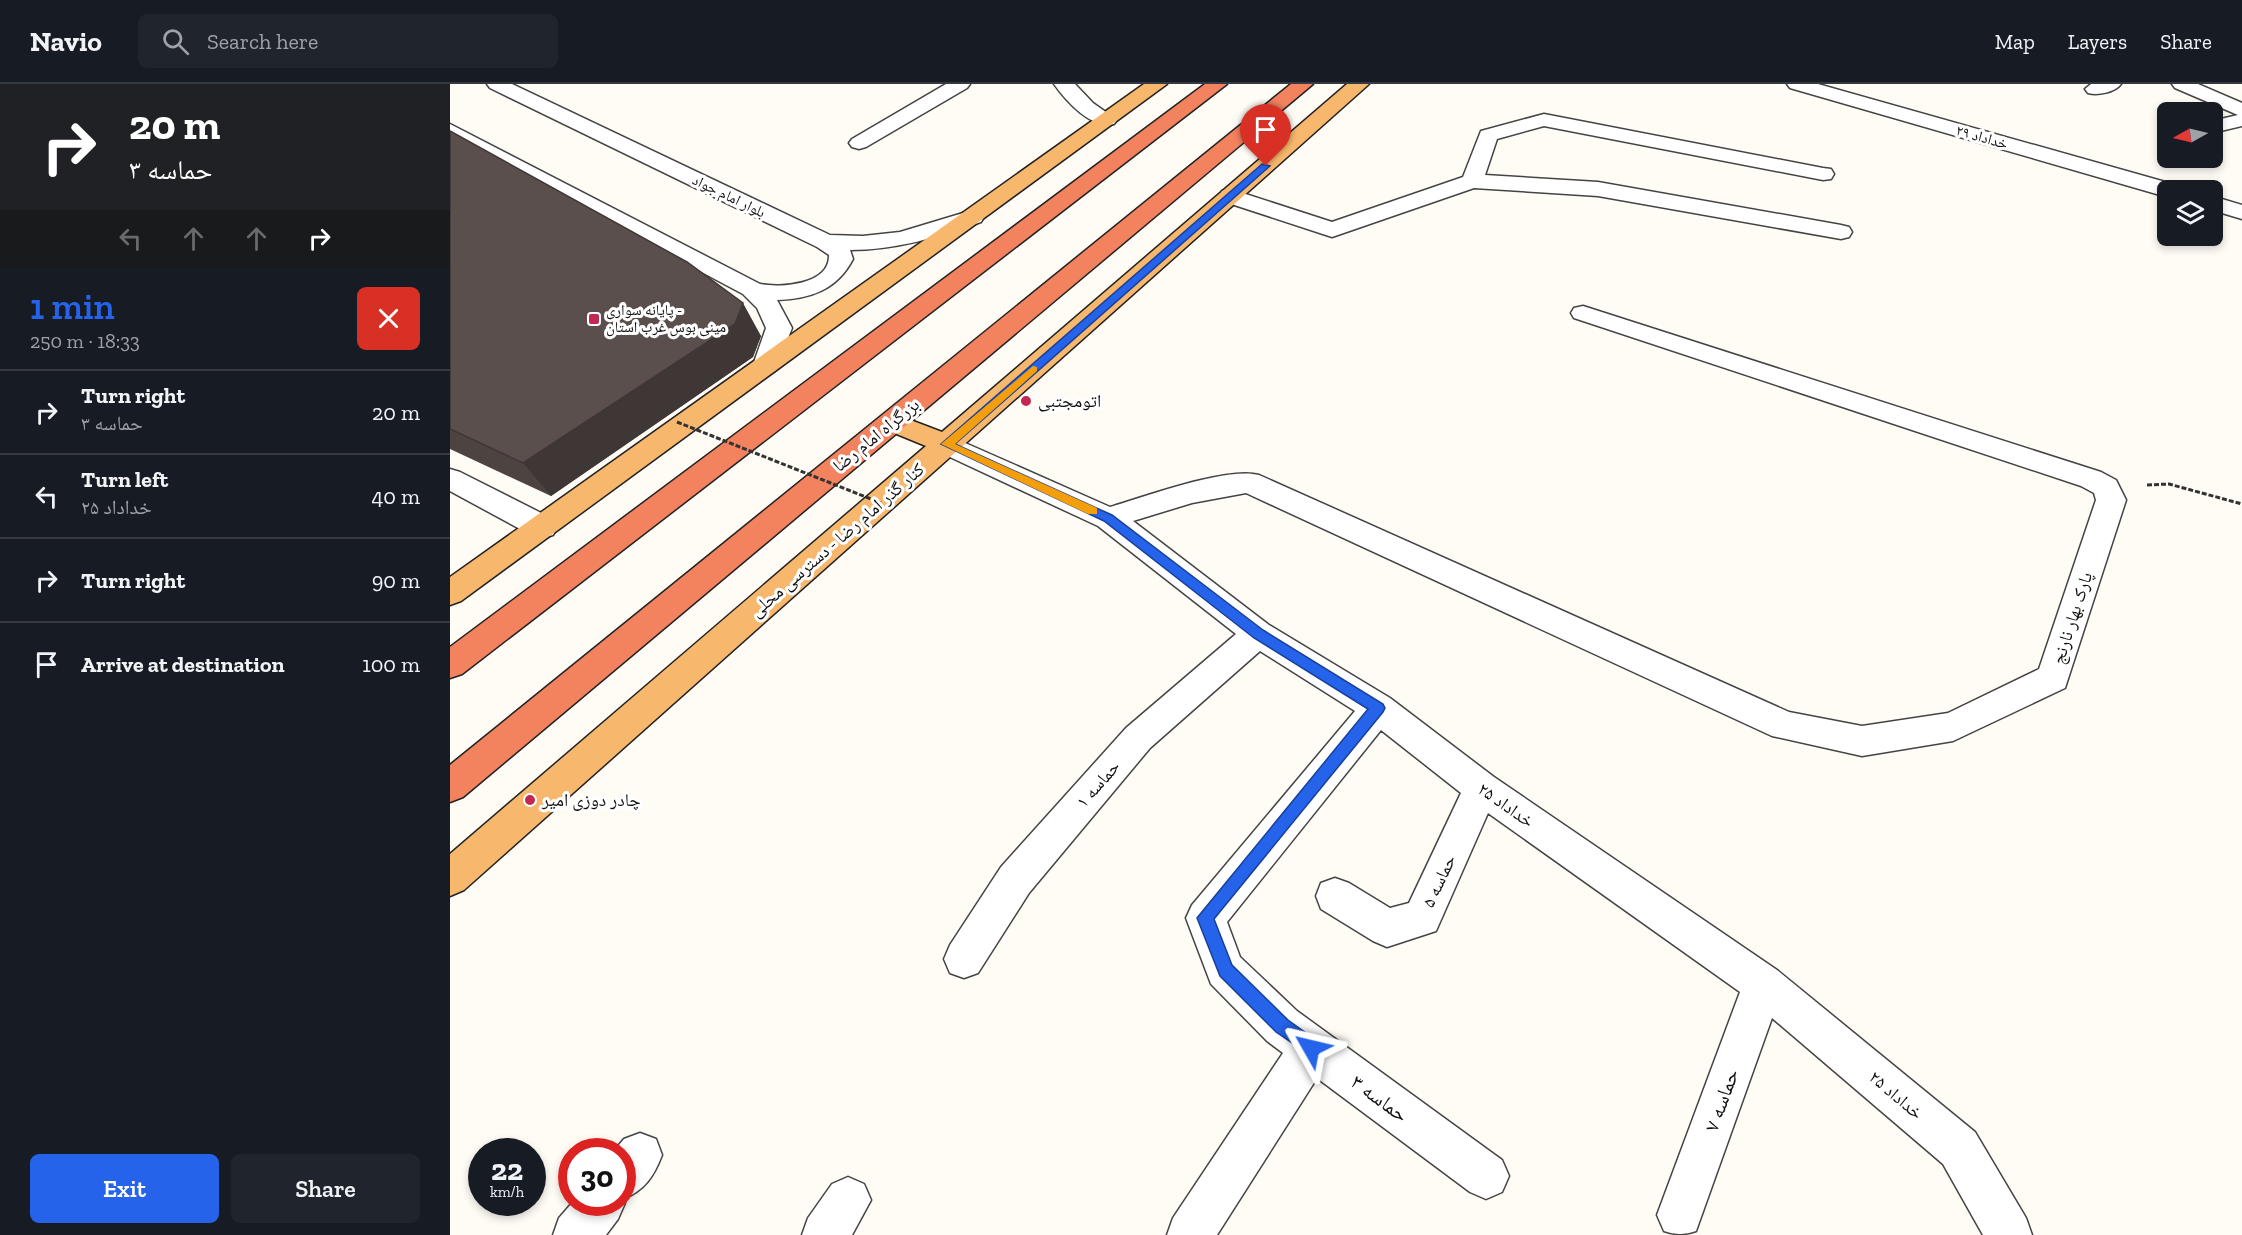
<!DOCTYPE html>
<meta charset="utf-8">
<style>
:root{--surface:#171b24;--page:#20242c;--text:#f1f3f6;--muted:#9ea1a6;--line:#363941;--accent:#2563eb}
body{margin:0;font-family:"Zilla Slab","Noto Naskh Arabic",serif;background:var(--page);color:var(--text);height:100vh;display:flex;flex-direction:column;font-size:22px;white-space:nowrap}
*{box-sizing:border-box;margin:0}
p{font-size:20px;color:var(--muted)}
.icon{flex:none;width:33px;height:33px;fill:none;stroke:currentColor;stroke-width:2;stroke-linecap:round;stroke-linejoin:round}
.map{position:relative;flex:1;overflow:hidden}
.side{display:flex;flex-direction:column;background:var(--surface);width:450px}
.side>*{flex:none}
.guide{background:#202124;color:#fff;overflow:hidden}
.needle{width:39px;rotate:262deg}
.controls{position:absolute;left:1707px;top:18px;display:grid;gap:12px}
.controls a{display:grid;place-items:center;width:66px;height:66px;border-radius:9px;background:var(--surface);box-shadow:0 3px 9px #0003;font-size:30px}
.speed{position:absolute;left:18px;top:1054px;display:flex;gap:12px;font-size:30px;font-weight:700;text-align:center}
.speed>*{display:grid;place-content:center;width:78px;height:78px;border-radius:50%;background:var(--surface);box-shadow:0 3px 9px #0003;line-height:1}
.speed small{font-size:15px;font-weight:400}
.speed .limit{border:9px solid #d22;background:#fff;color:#111}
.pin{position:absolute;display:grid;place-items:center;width:51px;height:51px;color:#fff;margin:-62px -26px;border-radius:50% 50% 50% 0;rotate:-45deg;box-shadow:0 0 6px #0007}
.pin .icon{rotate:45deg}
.me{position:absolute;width:66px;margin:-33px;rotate:307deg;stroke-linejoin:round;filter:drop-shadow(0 0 4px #0008)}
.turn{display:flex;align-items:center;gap:21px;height:126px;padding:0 30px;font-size:27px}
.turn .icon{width:78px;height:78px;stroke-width:2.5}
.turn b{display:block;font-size:42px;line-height:51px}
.lanes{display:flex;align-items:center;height:57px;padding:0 30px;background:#0003;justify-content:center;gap:30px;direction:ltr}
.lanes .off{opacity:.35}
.round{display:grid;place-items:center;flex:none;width:63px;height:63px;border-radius:9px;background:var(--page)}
.summary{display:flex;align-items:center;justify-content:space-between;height:102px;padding:0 30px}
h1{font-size:36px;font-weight:600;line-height:45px;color:var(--accent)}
.cta{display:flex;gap:12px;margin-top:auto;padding:12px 30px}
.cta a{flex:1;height:69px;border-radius:9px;background:var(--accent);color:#fff;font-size:24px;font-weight:600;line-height:69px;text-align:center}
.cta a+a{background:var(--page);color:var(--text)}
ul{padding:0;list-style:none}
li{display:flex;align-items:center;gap:18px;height:84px;padding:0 30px;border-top:2px solid var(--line)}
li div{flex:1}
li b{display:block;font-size:22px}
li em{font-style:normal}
header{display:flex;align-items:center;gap:36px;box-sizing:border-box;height:84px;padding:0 30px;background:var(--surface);border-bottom:2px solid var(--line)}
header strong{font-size:28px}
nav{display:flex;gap:33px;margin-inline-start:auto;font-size:21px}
.search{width:420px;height:54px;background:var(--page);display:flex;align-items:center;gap:15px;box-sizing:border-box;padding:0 21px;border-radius:9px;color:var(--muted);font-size:22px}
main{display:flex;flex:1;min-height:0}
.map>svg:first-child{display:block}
</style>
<header>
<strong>Navio</strong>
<div class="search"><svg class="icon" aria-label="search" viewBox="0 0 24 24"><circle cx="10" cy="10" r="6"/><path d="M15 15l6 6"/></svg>Search here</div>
<nav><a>Map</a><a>Layers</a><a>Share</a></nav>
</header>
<main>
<section class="side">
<div class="guide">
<div class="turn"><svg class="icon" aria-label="right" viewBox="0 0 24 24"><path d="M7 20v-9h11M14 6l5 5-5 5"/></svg><div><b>20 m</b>حماسه ۳</div></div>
<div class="lanes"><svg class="icon off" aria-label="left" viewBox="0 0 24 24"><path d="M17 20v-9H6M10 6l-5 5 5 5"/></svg><svg class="icon off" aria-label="ahead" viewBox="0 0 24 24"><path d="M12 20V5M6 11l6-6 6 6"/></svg><svg class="icon off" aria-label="ahead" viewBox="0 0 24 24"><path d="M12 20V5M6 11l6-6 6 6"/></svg><svg class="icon" aria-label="right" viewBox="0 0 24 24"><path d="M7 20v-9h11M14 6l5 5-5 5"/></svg></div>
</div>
<div class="summary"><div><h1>1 min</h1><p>250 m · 18:33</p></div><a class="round" style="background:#d93025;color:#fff"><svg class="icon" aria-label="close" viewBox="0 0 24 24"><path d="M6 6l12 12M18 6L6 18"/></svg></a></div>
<ul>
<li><svg class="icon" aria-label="right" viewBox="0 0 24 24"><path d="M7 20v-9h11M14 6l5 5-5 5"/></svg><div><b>Turn right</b><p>حماسه ۳</p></div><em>20 m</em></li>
<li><svg class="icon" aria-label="left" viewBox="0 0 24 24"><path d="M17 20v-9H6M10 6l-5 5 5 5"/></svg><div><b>Turn left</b><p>خداداد ۲۵</p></div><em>40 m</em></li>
<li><svg class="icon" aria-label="right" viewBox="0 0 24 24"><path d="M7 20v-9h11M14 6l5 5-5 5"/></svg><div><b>Turn right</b></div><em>90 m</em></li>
<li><svg class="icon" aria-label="arrive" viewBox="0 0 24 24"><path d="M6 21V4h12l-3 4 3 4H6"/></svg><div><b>Arrive at destination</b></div><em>100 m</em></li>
</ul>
<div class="cta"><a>Exit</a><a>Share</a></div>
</section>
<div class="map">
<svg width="1792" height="1151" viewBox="0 0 1792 1151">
<rect width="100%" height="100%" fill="#fffbf5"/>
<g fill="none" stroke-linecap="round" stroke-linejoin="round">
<defs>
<g id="minor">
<path d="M37 0H62L380 151 413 152 450 148 523 126 531 128 534 133 531 138C489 153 446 166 400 166L403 175C387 206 360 215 327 216L342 244 325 287 316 289 307 287 303 281 316 244 307 224 293 210 0 54V40L310 200C330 204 380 201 379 171L367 163 40 4Z"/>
<polygon points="496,0 520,0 517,4 416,63 409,65 402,63 399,59 402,55"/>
<path d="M604 0H625L643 19 667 36 664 40C642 46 616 17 604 0Z"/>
<polygon points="1337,0 1368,0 1726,101 1729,106 1718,106 1718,112 1710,111 1340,4"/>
<path d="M1641 0H1671C1665 8 1648 12 1638 9L1635 5Z"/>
<polygon points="1722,0 1748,0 1792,19 1792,42 1762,49 1762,37 1788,31 1725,4"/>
<polygon points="1094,30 1373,84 1381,85 1384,90 1381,95 1373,96 1094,42 1047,55 1035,91 1148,98 1391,141 1399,143 1402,148 1399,153 1391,155 1148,112 1024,104 882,153 772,117 769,112 772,107 780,105 882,138 1013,93 1031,47"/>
<polygon points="1762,112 1792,121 1792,135 1762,126"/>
<path d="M1133 222 1651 388 1666 396 1676 416 1615 604 1503 657 1412 672 1322 652 796 409 742 419 683 437 819 541 940 614 1044 693 1327 886 1525 1048 1576 1134 1582 1151H1533L1493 1080 1322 934 1246 1147C1235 1151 1225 1151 1214 1147L1207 1131 1290 908 1038 729 986 847 937 863 923 857 871 825 866 812 871 799 885 794 899 799 940 824 959 819 1011 709 931 646 777 838 790 873 847 927 1052 1076 1059 1092 1052 1108 1036 1115 1020 1108 867 994 767 1151H717L723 1134 833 969 817 957 761 900 736 834 742 821 905 627 810 567 700 664 579 809 528 889 514 894 500 889 494 875 500 861 551 783 676 644 786 550 648 442 487 367 483 360 487 353 497 351 660 423C693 413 779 382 809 391L1339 628 1412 642 1498 629 1589 585 1646 416 1644 409 1631 402 1124 234 1121 229 1124 224Z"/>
<polygon points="0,385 10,388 103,435 107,443 103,451 92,454 81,451 0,407"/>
<path d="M190 1049 206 1055 212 1071C204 1092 195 1106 173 1115L175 1119 168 1135 156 1151H103L109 1134 122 1119H172V1068H163L174 1055Z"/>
<polygon points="398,1093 414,1100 421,1116 402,1151 352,1151 358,1134 382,1100"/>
</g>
<g id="major">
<polygon points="694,0 717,0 11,517 0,521 0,493"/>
<polygon points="897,0 919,0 14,806 0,812 0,770 476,362 432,344 428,338 432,332 442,329 492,348"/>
</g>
<g id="highway">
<polygon points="755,0 777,0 12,590 0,594 0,563"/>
<polygon points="841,0 863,0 13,713 0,718 0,681"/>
</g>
</defs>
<use href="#minor" stroke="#444" stroke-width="3"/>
<use href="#major" stroke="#222" stroke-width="3"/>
<use href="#highway" stroke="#222" stroke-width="3"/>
<polyline stroke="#333" stroke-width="3" stroke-dasharray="5 2" stroke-linecap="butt" points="1697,401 1719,400 1792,420"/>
<use href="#minor" fill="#fff" fill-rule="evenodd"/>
<use href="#major" fill="#f7b76d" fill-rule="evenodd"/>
<use href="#highway" fill="#f3825f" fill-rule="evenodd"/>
<polyline stroke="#333" stroke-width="3" stroke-dasharray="5 2" stroke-linecap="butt" points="227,338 431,419"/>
</g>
<polygon fill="#4d4442" points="0,47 311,252 303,273 101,412 0,365"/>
<polygon fill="#3f3736" points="293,219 311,252 303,273 101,412 73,379"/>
<polygon fill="#5a4f4d" stroke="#3f3736" stroke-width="1.5" points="0,47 237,178 293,219 285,240 73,379 0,345"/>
<polygon fill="#2563eb" stroke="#184099" stroke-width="1.5" points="812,80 820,82 505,360 662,431 813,546 933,620 935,624 933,628 764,835 782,881 838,936 867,957 870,964 867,970 861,972 826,948 770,892 747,834 918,625 804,554 654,437 491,360"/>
<polygon fill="#f59e0b" points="583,282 587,283 587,287 505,360 647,424 647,430 638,430 491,360"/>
<g fill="#c22851" stroke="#fff" stroke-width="2">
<rect x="138" y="229" width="12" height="12" rx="3"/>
<circle cx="576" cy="317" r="6"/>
<circle cx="80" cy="716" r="6"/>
</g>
<g text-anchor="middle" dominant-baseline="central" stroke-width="6" stroke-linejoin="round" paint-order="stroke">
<g font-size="15" fill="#111" stroke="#fff">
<text transform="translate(1532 53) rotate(16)">خداداد ۲۹</text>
<text transform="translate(279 112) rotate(26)">بلوار امام جواد</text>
</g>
<g font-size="15" fill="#111" stroke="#fff" text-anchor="start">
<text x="156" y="226">پایانه سواری -<tspan x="156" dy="17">مینی بوس غرب استان</tspan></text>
</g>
<g font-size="18" fill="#111" stroke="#fff" text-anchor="start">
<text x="588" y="317">اتومجتبی</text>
<text x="92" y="716">چادر دوزی امیر</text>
</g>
<g font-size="18" fill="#111" stroke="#fff">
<text transform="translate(426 351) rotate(-39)">بزرگراه امام رضا</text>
<text transform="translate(387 456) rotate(-41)">کنار گذر امام رضا - دسترسی محلی</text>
<text transform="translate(1622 534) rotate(-72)">پارک بهار نارنج</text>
<text transform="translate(648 700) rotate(-49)">حماسه ۱</text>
<text transform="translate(1056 721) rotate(35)">خداداد ۲۵</text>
<text transform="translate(989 797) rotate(-65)">حماسه ۵</text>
<text transform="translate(1446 1011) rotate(40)">خداداد ۲۵</text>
</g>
<g font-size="21" fill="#111" stroke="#fff">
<text transform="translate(930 1014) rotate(36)">حماسه ۳</text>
<text transform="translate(1271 1016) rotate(-70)">حماسه ۷</text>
</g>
</g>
</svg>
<div class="controls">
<a><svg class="needle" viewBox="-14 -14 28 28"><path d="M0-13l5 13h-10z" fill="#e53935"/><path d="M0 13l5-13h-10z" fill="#9ea1a6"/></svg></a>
<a><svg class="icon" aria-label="layers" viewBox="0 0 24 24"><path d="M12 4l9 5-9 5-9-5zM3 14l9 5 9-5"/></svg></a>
</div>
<div class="speed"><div>22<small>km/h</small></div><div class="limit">30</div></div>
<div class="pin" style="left:816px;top:82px;background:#d93025"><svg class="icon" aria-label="arrive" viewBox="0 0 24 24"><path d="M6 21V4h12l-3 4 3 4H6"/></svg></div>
<svg class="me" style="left:861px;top:964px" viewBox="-20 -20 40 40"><path d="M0-17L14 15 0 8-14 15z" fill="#2563eb" stroke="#fff" stroke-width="4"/></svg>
</div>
</main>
